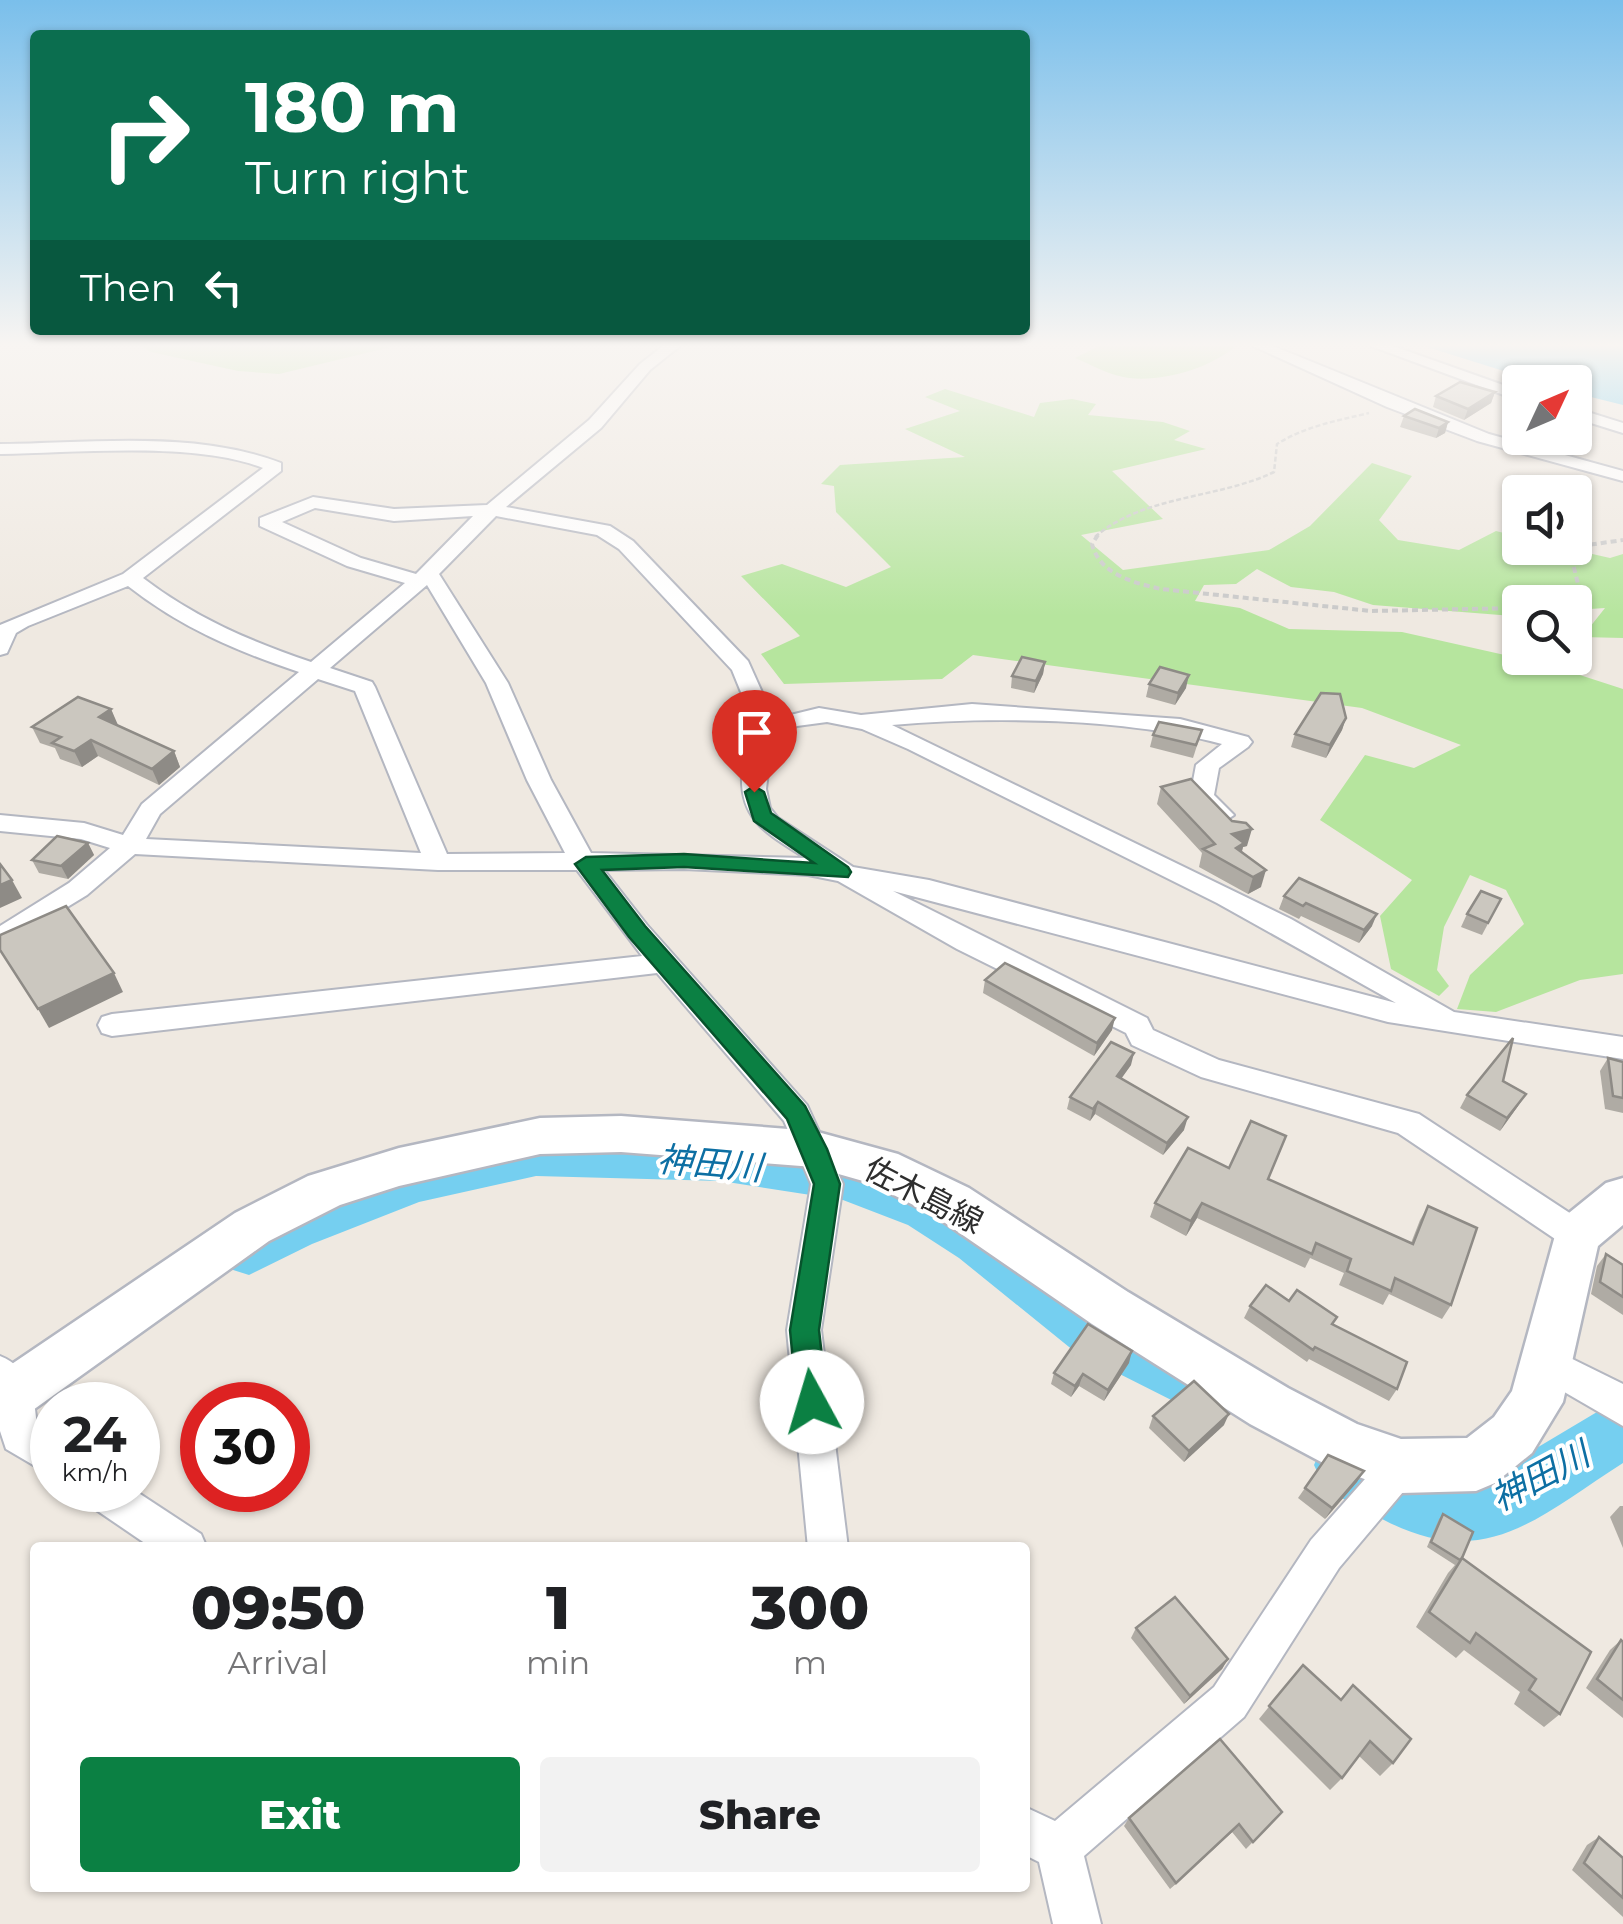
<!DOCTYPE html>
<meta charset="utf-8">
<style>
:root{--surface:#fff;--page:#f2f2f2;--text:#202124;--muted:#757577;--accent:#0b8043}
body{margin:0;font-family:Montserrat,"Noto Sans JP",sans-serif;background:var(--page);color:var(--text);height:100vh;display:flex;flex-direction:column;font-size:38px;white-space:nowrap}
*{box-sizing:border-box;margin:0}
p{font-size:32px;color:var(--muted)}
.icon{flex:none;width:55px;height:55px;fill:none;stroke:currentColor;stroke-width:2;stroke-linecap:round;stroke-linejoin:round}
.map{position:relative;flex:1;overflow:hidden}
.panel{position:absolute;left:30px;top:1542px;width:1000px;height:350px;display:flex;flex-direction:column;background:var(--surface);border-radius:10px;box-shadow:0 2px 8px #0004}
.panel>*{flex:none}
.banner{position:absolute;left:30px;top:30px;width:1000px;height:305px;border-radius:10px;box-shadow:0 2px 8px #0004;background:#0b6e4f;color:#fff;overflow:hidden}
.needle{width:65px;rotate:46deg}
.fabs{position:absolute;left:1502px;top:365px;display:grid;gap:20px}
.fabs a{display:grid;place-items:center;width:90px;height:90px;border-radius:10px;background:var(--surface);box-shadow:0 2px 8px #0004;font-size:50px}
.speed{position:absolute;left:30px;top:1382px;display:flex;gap:20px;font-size:50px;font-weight:700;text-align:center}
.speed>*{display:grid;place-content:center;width:130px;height:130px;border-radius:50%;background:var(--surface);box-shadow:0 2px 8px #0004;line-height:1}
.speed small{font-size:25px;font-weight:400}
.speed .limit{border:15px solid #d22;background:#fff;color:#111}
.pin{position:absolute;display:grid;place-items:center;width:85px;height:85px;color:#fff;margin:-102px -42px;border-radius:50% 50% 50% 0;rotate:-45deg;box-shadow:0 0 10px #0007}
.pin .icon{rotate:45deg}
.me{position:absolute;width:110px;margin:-55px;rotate:354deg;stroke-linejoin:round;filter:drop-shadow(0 0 8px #0008)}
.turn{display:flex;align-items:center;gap:35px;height:210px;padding:0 50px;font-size:45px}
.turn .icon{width:130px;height:130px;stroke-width:2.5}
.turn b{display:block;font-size:70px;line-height:85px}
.then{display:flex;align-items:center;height:95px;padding:0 50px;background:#0003;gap:20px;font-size:38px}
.eta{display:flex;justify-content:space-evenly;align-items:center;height:170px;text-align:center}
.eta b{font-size:60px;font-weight:800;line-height:70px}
.action{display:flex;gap:20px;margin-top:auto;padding:20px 50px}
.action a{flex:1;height:115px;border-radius:10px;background:var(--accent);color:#fff;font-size:40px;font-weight:800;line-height:115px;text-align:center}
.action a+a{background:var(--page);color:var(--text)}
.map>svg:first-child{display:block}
</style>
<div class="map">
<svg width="1623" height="1924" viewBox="0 0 1623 1924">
<rect width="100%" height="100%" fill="#efe9e1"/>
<g fill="#b6e59e">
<polygon points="141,346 395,346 279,374 238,371 151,352"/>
<path d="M1099 346H1236C1210 368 1164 382 1129 378 1111 376 1092 365 1075 358Z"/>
<polygon points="945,389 1034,417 1040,403 1072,399 1096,404 1088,415 1163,422 1190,431 1174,440 1206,449 1112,471 1163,519 1081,535 1123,570 1269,550 1310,526 1372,463 1412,476 1379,520 1398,540 1459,550 1496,531 1520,537 1520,548 1566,548 1610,558 1623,554 1623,638 1582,637 1605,608 1575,610 1575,602 1520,602 1520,616 1513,616 1373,605 1334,592 1291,587 1257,569 1236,584 1204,585 1195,601 1240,608 1289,629 1402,632 1549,665 1623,689 1623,974 1580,980 1496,1012 1457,1009 1470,975 1524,924 1506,890 1470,875 1444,927 1437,970 1449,986 1439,996 1391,969 1380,916 1412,880 1320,820 1365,755 1414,768 1461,745 1362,708 973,655 942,679 784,684 761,654 800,636 741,576 782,564 846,587 891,567 836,512 834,486 821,484 840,465 965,457 905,429 960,411 925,397"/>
</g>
<polygon fill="#75cff0" points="1424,346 1623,346 1623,405 1575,393 1575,382 1539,382"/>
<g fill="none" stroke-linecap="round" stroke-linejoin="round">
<g fill="#75cff0" fill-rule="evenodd">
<path d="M536 1134 721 1139 846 1158 946 1193 997 1226 1114 1315 1226 1370 1235 1389 1226 1408 1205 1417 1074 1351 959 1258 908 1225 843 1200 721 1181 536 1176 419 1202 312 1244 249 1275 230 1269 222 1252C249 1196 472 1148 536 1134Z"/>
<path d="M1623 1400V1463C1531 1522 1481 1576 1371 1513 1343 1498 1327 1495 1314 1465L1323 1444 1345 1435 1419 1472 1443 1479 1488 1477 1602 1409Z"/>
</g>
<defs>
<g id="minor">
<path d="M663 346H680L650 370 601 428 506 507 610 526 633 541 748 661 774 719 819 708 861 715 972 704 1180 719 1248 737 1252 742 1248 747 1219 768 1214 795 1234 815 1222 823 1213 820 1190 797 1196 765 1222 744C1125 718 992 716 892 725L1291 919 1454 1012 1623 1037V1059L1388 1022 893 891 1147 1018 1153 1030 1219 1060 1419 1114 1588 1225 1593 1235 1588 1245 1576 1249 1564 1245 1398 1133 1201 1077 1132 1045 1126 1033 957 949 838 881 808 875 684 869 604 870 647 925 807 1105 843 1184 821 1330 848 1548H808L787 1330 811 1184 784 1121 657 973 112 1036 102 1033 98 1025 102 1017 112 1014 642 956 577 870H438L135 854 87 895 0 948V926L69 883 110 848 81 839 0 831V815L84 823 123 835 142 804 299 672C236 651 180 627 128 586L28 626 16 633 7 653 0 655V625L123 574 263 468C195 441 74 453 0 454V444C90 443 196 430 281 463V471L143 578C194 617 249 641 311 662L405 583 347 566 260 526V518L313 497 394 509 487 505 589 420 640 364ZM315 508 394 521 473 516 416 574 361 558 282 522ZM496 516 597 535 619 549 732 670 756 729C746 743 743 757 742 775 740 822 770 835 805 858L591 853 551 780 508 683 439 574ZM427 585 486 683 527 780 565 853 447 854 375 687 372 682 330 668ZM318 679 355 691 421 853 146 839 160 814ZM827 722 862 729 908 749 1217 903 1396 1003 929 880 853 867 778 818 770 808 766 789 772 739 797 726Z"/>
<polygon points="1253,346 1273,346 1489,434 1623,471 1623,481 1477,441 1387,407"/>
<polygon points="1371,346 1393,346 1520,391 1520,401"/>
<polygon points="1575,408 1623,423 1623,433 1575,418"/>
<polygon points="1548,1347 1623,1384 1623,1426 1535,1375 1530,1363 1535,1351"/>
<path d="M0 1356C32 1369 34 1397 37 1426L52 1437V1476L6 1449 0 1431Z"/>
<polygon points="1401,1448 1414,1453 1420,1466 1414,1479 1339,1568 1244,1717 1084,1856 1101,1924 1053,1924 1039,1862 1025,1855 1025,1807 1055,1821 1214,1687 1311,1540 1388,1453"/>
<polygon points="81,1490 134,1490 201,1534 207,1548 152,1548 86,1503"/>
</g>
<polygon id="secondary" points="621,1116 814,1131 898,1154 969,1188 1128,1292 1288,1388 1357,1424 1401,1439 1467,1438 1494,1417 1512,1391 1559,1221 1606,1183 1623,1178 1623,1225 1598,1246 1563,1402 1532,1453 1495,1483 1476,1491 1401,1493 1325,1464 1250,1424 1092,1324 935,1216 870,1183 814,1167 621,1152 540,1154 399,1186 340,1205 269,1241 19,1420 0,1427 0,1372 235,1213 308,1176 399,1148 540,1118"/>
</defs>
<use href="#minor" stroke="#b4b7c1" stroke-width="4"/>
<use href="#secondary" stroke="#b4b7c1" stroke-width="5"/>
<path stroke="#c9c9c9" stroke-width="2.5" stroke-dasharray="5 2.5" stroke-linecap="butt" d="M1095 537C1143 495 1218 499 1274 472L1277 444C1306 426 1336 421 1369 413"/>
<g stroke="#c9c9c9" stroke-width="4" stroke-dasharray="6 4" stroke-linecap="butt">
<path d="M1098 535 1092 544C1099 574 1134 583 1161 589L1371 611 1520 608"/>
<polyline points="1559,602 1579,588 1572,560 1574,552 1588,545 1623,540"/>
</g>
<use href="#minor" fill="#fff" fill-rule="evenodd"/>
<use href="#secondary" fill="#fff" fill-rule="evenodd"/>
</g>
<g fill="#afaba4">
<polygon points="1495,392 1491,403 1464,420 1433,407 1436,396"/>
<polygon points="1404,416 1448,422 1445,433 1436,438 1400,427"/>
<polygon points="1045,662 1043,674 1034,693 1011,688 1012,676"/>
<polygon points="1149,684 1186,688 1175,705 1146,697"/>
<polygon points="111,709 117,725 174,751 180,767 159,785 98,756 82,767 60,759 55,748 40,743 32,727"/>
<polygon points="1346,718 1342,730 1326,758 1291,747 1295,734"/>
<polygon points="1202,730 1193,758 1150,747 1153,735"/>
<polygon points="1161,787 1247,846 1243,847 1242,852 1261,887 1248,894 1199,867 1202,853 1157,804"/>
<polygon points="88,843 94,855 68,879 39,873 32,860"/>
<polygon points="1284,896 1372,926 1359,943 1301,916 1299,919 1279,909"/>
<polygon points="1501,899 1482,935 1461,927 1467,914"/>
<polygon points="985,980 1112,1030 1094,1056 983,993"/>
<polygon points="1608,1058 1623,1062 1623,1113 1605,1109 1600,1071"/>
<polygon points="1131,1065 1121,1078 1184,1130 1163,1155 1095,1114 1090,1121 1067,1109 1070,1097"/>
<polygon points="1503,1081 1518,1106 1500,1131 1460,1108 1467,1095"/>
<polygon points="1229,1168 1268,1180 1411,1243 1420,1220 1428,1206 1451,1305 1442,1319 1389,1294 1383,1305 1339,1285 1344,1273 1310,1258 1305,1268 1197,1218 1186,1236 1150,1217 1155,1203"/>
<polygon points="1606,1254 1623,1265 1623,1315 1591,1294 1597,1266"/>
<polygon points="1289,1301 1333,1325 1397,1389 1389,1401 1309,1359 1307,1362 1244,1318 1250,1306"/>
<polygon points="1129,1363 1104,1401 1079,1386 1071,1397 1051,1384 1054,1373"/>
<polygon points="1153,1416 1224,1425 1184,1462 1149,1428"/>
<polygon points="1364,1471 1357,1482 1325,1519 1298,1498 1305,1488"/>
<polygon points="1620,1506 1623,1506 1623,1548 1610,1517"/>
<polygon points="1443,1514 1462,1558 1560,1714 1544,1727 1514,1704 1520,1692 1464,1650 1456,1658 1416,1627 1448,1573 1455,1565 1427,1547 1439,1519"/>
<polygon points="1136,1628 1228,1659 1222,1669 1184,1704 1131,1638"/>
<polygon points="1621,1640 1623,1642 1623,1718 1586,1688 1610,1650"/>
<polygon points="1303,1665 1393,1763 1380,1776 1359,1756 1342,1778 1330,1790 1259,1719"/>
<polygon points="1282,1812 1246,1849 1232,1832 1170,1889 1124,1826 1129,1818"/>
<polygon points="1599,1837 1623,1858 1623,1917 1572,1870 1587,1845"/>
</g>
<g fill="#8e8b86">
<polygon points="1495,392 1491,403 1464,420 1468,409"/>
<polygon points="1448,422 1445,433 1436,438 1439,428"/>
<polygon points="1045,662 1043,674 1034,693 1036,681"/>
<polygon points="1189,675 1186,688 1175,705 1178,693"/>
<polygon points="111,709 118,725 106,733 99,717"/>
<polygon points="1346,718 1342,730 1326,758 1330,745"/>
<polygon points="91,740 98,756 82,767 74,751"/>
<polygon points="174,751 180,767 159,785 152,769"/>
<polygon points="1252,829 1247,846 1243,847 1239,860 1232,834"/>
<polygon points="88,843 94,855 68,879 61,866"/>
<polygon points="1266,870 1261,887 1248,894 1253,877"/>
<polygon points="12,880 22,898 0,908 0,885"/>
<polygon points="1377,914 1372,926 1359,943 1364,930"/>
<polygon points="114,973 123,992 49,1028 38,1009"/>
<polygon points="1115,1018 1112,1030 1094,1056 1097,1043"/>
<polygon points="1134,1053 1131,1065 1114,1089 1117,1076"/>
<polygon points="1526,1094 1518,1106 1500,1131 1507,1118"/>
<polygon points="1098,1102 1095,1114 1090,1121 1093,1109"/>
<polygon points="1188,1117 1184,1130 1163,1155 1167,1143"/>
<polygon points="1202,1203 1197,1218 1186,1236 1191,1221"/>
<polygon points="1132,1351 1129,1363 1104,1401 1108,1390"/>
<polygon points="1083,1374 1079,1386 1071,1397 1075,1386"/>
<polygon points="1229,1414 1224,1425 1184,1462 1189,1451"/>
<polygon points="1364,1471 1357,1482 1325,1519 1332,1508"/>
<polygon points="1228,1659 1222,1669 1184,1704 1190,1696"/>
<polygon points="1239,1824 1232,1832 1170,1889 1176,1883"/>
</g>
<g fill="#cbc7bf" stroke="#8e8b86" stroke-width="2.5">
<polygon points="1460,382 1495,392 1468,409 1436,396"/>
<polygon points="1415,409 1448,422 1439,428 1404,416"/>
<polygon points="1022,657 1045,662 1036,681 1012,676"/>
<polygon points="1160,667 1189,675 1178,693 1149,684"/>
<polygon points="1321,693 1340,694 1346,718 1330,745 1295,734"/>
<polygon points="78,697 111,709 99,717 174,751 152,769 91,740 74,751 52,743 61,737 32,727"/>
<polygon points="1159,722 1202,730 1196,745 1153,735"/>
<polygon points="1191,779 1232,821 1246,823 1252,829 1232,834 1244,843 1236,848 1266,870 1253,877 1203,849 1215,844 1161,787"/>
<polygon points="57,836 88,843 61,866 32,860"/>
<polygon points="0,864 12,880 0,885"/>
<polygon points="1299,878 1377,914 1364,930 1306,903 1303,906 1284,896"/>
<polygon points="1481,891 1501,899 1488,923 1467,914"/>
<polygon points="66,906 114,973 38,1009 0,950 0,935"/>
<polygon points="1005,963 1115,1018 1097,1043 985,980"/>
<polygon points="1513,1038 1503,1081 1526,1094 1507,1118 1467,1095"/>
<polygon points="1111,1042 1134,1053 1117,1076 1188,1117 1167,1143 1098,1102 1093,1109 1070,1097"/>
<polygon points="1608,1058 1623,1062 1623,1098 1613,1096"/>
<polygon points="1251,1121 1286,1136 1268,1179 1413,1244 1428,1206 1477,1228 1451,1305 1395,1278 1391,1291 1347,1271 1351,1259 1316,1243 1312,1254 1202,1203 1191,1221 1155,1203 1188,1148 1229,1168"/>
<polygon points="1606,1254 1623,1265 1623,1297 1600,1282"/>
<polygon points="1266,1285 1289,1301 1297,1290 1337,1317 1332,1324 1407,1362 1397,1389 1315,1347 1313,1350 1250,1306"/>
<polygon points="1088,1324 1132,1351 1108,1390 1083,1374 1075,1386 1054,1373"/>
<polygon points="1194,1381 1229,1414 1189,1451 1153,1416"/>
<polygon points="1328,1455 1364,1471 1332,1508 1305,1488"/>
<polygon points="1443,1514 1473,1532 1462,1558 1460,1560 1431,1542"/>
<polygon points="1462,1558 1591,1652 1560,1714 1529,1690 1536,1679 1476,1633 1470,1643 1429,1612"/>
<polygon points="1175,1597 1228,1659 1190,1696 1136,1628"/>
<polygon points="1621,1640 1623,1642 1623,1700 1597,1679"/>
<polygon points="1303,1665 1341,1700 1353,1685 1411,1739 1393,1763 1370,1741 1342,1778 1269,1706"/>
<polygon points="1220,1739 1282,1812 1253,1842 1239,1824 1176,1883 1129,1818"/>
<polygon points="1599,1837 1623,1858 1623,1898 1584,1863"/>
</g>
<linearGradient id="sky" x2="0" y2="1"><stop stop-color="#7abfeb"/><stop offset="0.56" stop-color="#f8f5f2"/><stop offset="1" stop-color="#f8f5f2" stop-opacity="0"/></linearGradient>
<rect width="1623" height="616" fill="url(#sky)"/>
<polygon fill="#0b8043" stroke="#07532c" stroke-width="2.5" points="754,786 764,792 771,813 848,867 851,872 848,877 684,867 602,870 645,926 805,1106 827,1149 840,1184 819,1330 827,1402 823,1412 812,1416 802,1412 797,1402 790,1330 814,1184 787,1119 629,937 575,864 586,857 684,854 814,863 754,821 745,792"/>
<g text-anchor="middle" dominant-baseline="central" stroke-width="8" stroke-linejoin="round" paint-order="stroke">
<g font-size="32" fill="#2e2e2e" stroke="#fff">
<text transform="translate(924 1195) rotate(27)">佐木島線</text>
</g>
<g font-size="35" font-style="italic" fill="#0d6fa3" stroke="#fff">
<text transform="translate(710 1163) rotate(5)">神田川</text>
<text transform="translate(1540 1476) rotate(-28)">神田川</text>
</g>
</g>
</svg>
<div class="fabs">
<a><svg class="needle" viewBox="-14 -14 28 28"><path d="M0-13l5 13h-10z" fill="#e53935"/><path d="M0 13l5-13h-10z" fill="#757577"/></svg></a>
<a><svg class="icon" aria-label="sound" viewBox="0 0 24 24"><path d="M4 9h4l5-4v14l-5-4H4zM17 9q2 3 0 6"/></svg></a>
<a><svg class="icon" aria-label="search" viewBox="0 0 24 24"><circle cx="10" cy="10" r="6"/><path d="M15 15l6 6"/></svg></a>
</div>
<div class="speed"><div>24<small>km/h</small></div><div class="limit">30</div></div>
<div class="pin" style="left:754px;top:792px;background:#d93025"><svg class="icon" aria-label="arrive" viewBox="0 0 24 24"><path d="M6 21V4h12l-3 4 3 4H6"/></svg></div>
<svg class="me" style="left:812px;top:1402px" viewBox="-20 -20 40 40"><circle r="19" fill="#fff"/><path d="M0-13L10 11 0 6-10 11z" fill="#0b8043"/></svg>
<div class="banner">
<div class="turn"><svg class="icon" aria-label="right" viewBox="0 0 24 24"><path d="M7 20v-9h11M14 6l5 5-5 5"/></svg><div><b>180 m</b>Turn right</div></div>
<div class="then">Then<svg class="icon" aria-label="left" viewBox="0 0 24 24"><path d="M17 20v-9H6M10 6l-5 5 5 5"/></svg></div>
</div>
<section class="panel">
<div class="eta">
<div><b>09:50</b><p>Arrival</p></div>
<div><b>1</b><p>min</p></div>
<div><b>300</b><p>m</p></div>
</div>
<div class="action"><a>Exit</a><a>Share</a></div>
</section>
</div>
